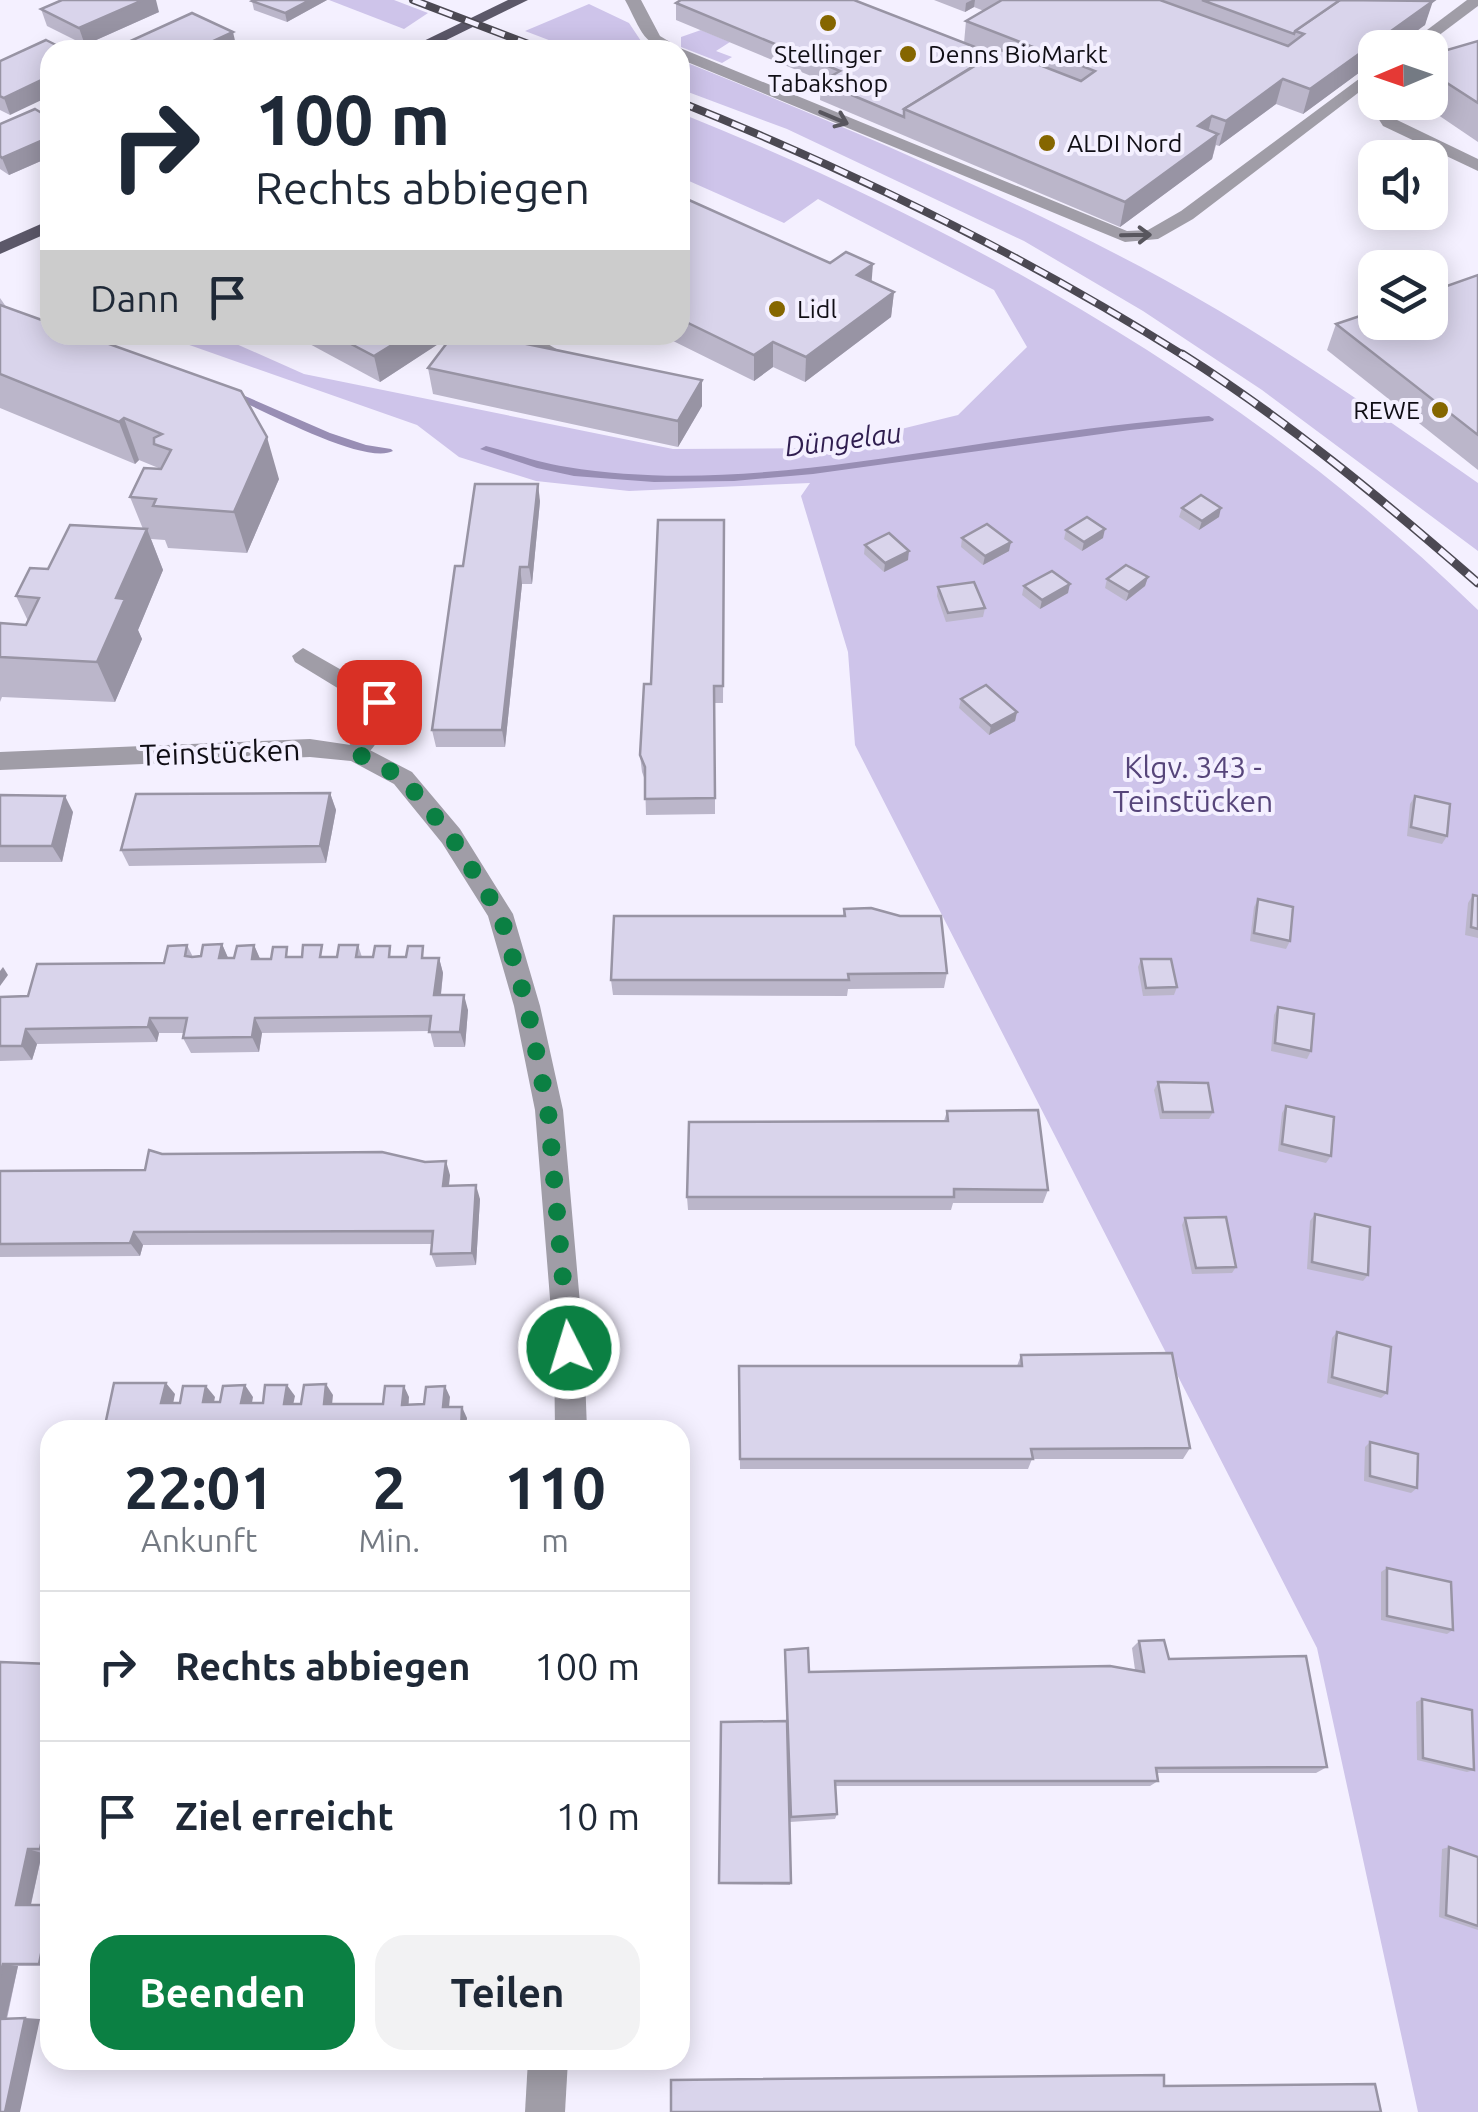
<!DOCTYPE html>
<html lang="de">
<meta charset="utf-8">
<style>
:root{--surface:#fff;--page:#f2f2f3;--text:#1f2937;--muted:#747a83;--line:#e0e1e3;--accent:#0b8043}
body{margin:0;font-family:Ubuntu,sans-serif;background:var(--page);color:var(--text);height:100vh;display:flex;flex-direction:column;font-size:38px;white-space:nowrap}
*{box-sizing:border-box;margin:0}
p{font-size:32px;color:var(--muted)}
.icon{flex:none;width:55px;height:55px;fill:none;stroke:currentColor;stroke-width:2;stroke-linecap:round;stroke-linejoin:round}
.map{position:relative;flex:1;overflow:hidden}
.panel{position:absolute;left:40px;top:1420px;width:650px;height:650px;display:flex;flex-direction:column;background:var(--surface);border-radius:30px;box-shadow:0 5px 25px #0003}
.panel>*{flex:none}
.hud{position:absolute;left:40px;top:40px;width:650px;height:305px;border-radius:30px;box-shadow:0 5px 25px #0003;background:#fff;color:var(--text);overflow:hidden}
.needle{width:65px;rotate:268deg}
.tools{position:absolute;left:1358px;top:30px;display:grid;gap:20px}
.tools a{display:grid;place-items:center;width:90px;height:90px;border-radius:20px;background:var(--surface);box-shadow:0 5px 25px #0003;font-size:50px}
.pin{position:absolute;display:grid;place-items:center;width:85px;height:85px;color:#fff;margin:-42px;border-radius:20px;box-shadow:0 5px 15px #0006}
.me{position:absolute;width:110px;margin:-55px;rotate:355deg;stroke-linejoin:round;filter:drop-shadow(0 0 8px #0008)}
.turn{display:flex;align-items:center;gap:35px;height:210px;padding:0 50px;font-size:45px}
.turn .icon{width:130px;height:130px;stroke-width:2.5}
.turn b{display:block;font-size:70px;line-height:85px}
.then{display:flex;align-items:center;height:95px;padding:0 50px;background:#0003;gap:20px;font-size:38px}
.eta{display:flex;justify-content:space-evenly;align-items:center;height:170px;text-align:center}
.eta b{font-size:60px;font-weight:700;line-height:70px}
.primary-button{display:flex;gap:20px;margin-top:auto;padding:20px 50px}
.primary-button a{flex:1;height:115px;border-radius:30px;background:var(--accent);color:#fff;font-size:40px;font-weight:700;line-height:115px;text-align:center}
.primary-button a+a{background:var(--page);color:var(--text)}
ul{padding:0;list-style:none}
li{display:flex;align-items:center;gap:30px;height:150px;padding:0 50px;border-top:2px solid var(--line)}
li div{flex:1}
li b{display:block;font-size:38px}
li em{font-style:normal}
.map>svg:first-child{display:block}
</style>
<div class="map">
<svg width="1478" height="2112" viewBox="0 0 1478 2112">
<rect width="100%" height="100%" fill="#f4f0ff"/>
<g fill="#cec4ea">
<polygon points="329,0 394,0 428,13 404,29"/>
<polygon points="589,4 629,23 643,44 656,50 575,50 525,31"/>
<polygon points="701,30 730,42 716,51 732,57 722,63 681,47 681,37"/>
<path d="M680 60C845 127 1009 195 1165 280 1275 340 1376 412 1478 483V551L1262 390 1143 311 1024 241 787 129 680 89Z"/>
<path d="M680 113C971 230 1252 390 1478 610V2112H1418L1317 1648 855 745 848 652 801 496 810 483 629 491 536 481 459 457 417 425 161 335H216L304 374 673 449 824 448 958 415 1027 347 994 290 818 199 784 223 680 177Z"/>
</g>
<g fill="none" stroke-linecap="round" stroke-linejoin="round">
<g fill="#988eb4" fill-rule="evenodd">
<path d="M229 389 330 433 366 445 391 449 393 451C364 466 258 407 225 394V390Z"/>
<path d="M1209 416 1214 419 1213 421 1130 430 813 474 734 481 654 482 574 476 537 468 480 449 486 446C513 453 539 463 567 467 694 488 827 467 953 448 1038 435 1123 423 1209 416Z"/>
</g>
<g fill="#a09da7" fill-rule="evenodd">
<path d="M625 0H641L660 36 680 48 1127 231 1148 230 1181 211 1375 67V80L1193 219 1158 239 1125 242 680 59V50C643 50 641 29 625 0Z"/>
<polygon points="1467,0 1478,0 1478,6 1422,48 1403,48"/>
<polygon points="1375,97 1375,102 1385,102 1395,119 1478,159 1478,171 1383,126 1368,102"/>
<polygon points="507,335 532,335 581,363 571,369 564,367"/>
<path d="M303 648 387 696C398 721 379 739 364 759H348L344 753 367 720V706L295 662 292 656Z"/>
</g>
<g fill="#a09da7" fill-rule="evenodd">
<polygon points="310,739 364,747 412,772 460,829 513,914 540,1006 563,1110 584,1349 587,1430 555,1430 554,1349 535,1110 514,1006 488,916 442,843 394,784 351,761 310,757 0,770 0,752"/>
<polygon points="528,2060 568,2060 565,2112 525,2112"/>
</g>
<g fill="#5c5869" fill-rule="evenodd">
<polygon points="508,0 528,0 426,50 405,50"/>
<polygon points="50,220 50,232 0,254 0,242"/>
</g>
<defs>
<g id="rail-far1">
<polyline points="413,0 544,50"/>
<path d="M680 102C857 173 1024 255 1186 357"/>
</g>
<path id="rail" d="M1182 354C1288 421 1384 501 1478 583"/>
</defs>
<use href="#rail-far1" stroke="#4c4953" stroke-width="8"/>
<use href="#rail" stroke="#4c4953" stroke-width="9"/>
<use href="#rail-far1" stroke="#f4f0ff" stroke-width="5" stroke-dasharray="14" stroke-linecap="butt"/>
<use href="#rail" stroke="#f4f0ff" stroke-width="6" stroke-dasharray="18" stroke-linecap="butt"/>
</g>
<g fill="#bbb6ca">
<polygon points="254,0 327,0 287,22 254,10 252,1"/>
<polygon points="934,0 1430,0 1425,25 1375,48 1375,61 1303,114 1276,104 1219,146 1216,145 1212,159 1120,227 820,100 821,82 823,81 676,20 676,3 964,43 966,21 984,11 974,7 965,12"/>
<polygon points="41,9 159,12 85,45 47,26"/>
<polygon points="1478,41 1478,142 1419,102 1430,102 1430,55"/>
<polygon points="0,61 10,115 0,110"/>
<polygon points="50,118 50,157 9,175 0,169 0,124"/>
<polygon points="680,196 894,292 891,317 805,382 773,367 754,381 661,335 680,335"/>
<polygon points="1478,275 1478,470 1327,350 1336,324"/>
<polygon points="0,298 7,308 279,479 247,553 168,548 165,540 151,539 163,570 138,630 142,639 115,702 2,697 0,702 0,623 26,625 28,621 16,596 48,569 143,529 130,497 161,469 139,460 135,464 0,408"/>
<polygon points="293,335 452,335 380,382"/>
<polygon points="428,368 702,380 702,406 678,447 433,394"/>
<polygon points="540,501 532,584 522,584 505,747 436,747 432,730 463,566"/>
<polygon points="1182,508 1219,517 1199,530 1179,517"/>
<polygon points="724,520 723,703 715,703 715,814 646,815 645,780 642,772 640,755 651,684"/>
<polygon points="1066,530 1103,538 1082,551 1064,539"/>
<polygon points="962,538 1009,551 983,565 961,547"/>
<polygon points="865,545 908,560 884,572 864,554"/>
<polygon points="1148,577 1145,586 1126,601 1105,588 1107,579"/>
<polygon points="1024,586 1068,593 1040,609 1022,595"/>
<polygon points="938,587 985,608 983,617 946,622 937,596"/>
<polygon points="961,699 1017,712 1015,721 989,735 959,708"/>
<polygon points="330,793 336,810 326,863 129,866 121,850"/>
<polygon points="0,795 73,812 62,862 0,862"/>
<polygon points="1415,796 1447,836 1442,844 1407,836 1410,804"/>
<polygon points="1473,895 1478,896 1478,938 1465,935 1468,903"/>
<polygon points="1258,899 1290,941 1286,949 1250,941 1254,907"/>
<polygon points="844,909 947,973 944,988 848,989 847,996 613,995 611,980 843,916"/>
<polygon points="222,944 228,958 234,958 254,945 260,959 337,957 358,945 362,957 439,958 443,973 441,995 468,1010 465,1047 434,1047 430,1031 262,1033 259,1052 191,1053 183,1038 184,1033 159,1033 157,1042 37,1044 32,1060 0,1061 0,997 28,996 164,963 187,945 193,957 201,956"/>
<polygon points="1141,959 1177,987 1174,995 1143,996 1138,967"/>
<polygon points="1278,1007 1311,1051 1307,1059 1271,1051 1274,1015"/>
<polygon points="1158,1082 1213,1112 1209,1119 1160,1119 1154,1090"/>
<polygon points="1286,1106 1331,1156 1326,1163 1278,1151 1282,1113"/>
<polygon points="947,1111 1048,1190 1043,1203 953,1203 951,1210 688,1210 687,1197 944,1121"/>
<polygon points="162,1154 450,1175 449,1186 480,1199 476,1265 436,1267 431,1254 432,1244 143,1245 140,1256 0,1257 0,1171 145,1170"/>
<polygon points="1315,1214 1368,1275 1363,1281 1307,1269 1310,1221"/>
<polygon points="1185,1218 1236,1267 1232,1273 1192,1274 1182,1225"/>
<polygon points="1337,1332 1387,1393 1381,1398 1327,1383 1332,1338"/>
<polygon points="1021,1355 1190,1448 1183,1459 1032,1459 1028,1469 740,1469 739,1366 1017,1366"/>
<polygon points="1370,1442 1417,1488 1411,1493 1364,1481 1365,1447"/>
<polygon points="1387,1568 1453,1630 1447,1634 1381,1620 1381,1572"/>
<polygon points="1139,1641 1169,1659 1327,1767 1316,1773 1157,1773 1158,1781 1150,1786 835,1786 837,1814 835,1819 790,1822 790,1885 719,1884 721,1722 786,1721 785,1650 809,1672 1135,1670 1132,1648"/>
<polygon points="0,1662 50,1664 50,1853 42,1853 31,1905 50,1905 50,1966 18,1966 7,2019 40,2019 0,2112"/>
<polygon points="1422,1699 1474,1770 1467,1772 1417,1760 1416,1702"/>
<polygon points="1449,1847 1478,1857 1478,1930 1439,1917 1442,1849"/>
</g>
<g fill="#9894a4">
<polygon points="143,0 156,0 159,12 85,45 79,28"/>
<polygon points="310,0 327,0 287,22 285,13"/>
<polygon points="972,0 975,0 974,7 965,12 966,3"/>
<polygon points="1433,1 1425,25 1394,48 1375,48 1375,61 1303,114 1310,89"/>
<polygon points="233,32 237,49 235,50 194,50"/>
<polygon points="50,76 50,96 10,115 4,98"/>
<polygon points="1283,79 1276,104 1219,146 1226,121"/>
<polygon points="1212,116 1206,141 1198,126"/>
<polygon points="1218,134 1212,159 1120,227 1125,202"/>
<polygon points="50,137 50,157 9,175 2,158"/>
<polygon points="873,264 871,289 857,275"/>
<polygon points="894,292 891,317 805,382 806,357"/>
<polygon points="408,335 452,335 380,382 374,356"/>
<polygon points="773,342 773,367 754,381 754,355"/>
<polygon points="702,380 702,406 678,447 678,421"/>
<polygon points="124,418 139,460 135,464 119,422"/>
<polygon points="267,437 279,479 247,553 234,512"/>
<polygon points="538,484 540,501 532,584 529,567"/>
<polygon points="1221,508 1219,517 1199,530 1202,521"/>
<polygon points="147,529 163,570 138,630 142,639 115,702 97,662 116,598"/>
<polygon points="1105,529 1103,538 1082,551 1084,542"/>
<polygon points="1011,542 1009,551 983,565 985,556"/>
<polygon points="909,551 908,560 884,572 885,563"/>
<polygon points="520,567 522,584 505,747 502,730"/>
<polygon points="1148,577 1145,586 1126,601 1129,592"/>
<polygon points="1070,584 1068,593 1040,609 1042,600"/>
<polygon points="1017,712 1015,721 989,735 991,726"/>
<polygon points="330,793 336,810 326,863 320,846"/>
<polygon points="65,796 73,812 62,862 52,846"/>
<polygon points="222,944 229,960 219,958"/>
<polygon points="254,945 261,961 252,959"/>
<polygon points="439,958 443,973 439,1011 434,995"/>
<polygon points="3,967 8,975 0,986 0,971"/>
<polygon points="464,995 468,1010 465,1047 460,1032"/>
<polygon points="150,1018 159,1033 157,1042 148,1027"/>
<polygon points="255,1018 262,1033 259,1052 252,1037"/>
<polygon points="26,1029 37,1044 32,1060 22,1046"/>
<polygon points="446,1161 450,1175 447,1199 443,1186"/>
<polygon points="476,1185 480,1199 476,1265 472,1253"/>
<polygon points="134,1232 143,1245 140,1256 130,1243"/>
<polygon points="166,1383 175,1394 171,1414 161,1403"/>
<polygon points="326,1384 333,1395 331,1415 324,1404"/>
<polygon points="245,1385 253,1397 250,1414 241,1403"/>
<polygon points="287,1385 295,1396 291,1415 284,1404"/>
<polygon points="206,1386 215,1397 212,1413 203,1402"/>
<polygon points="404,1386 409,1397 408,1416 402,1405"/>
<polygon points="445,1386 450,1397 448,1418 443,1407"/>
<polygon points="462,1407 467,1418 466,1430 461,1430"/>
<polygon points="50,1802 50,1852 40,1849"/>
<polygon points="28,1849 42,1853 30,1908 16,1905"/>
<polygon points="50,1909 50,1965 39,1964"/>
<polygon points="3,1964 18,1966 6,2020 0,2019 0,1978"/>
<polygon points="25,2018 40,2019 20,2112 5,2112"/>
</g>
<g fill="#d9d4eb" stroke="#9894a4" stroke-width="2.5">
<polygon points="62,0 143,0 79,28 41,9"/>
<polygon points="254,0 310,0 285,13 252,1"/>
<polygon points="681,0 854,0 993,54 904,109 904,117 821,82 840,71 676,3"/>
<polygon points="1002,0 1160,0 1288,46 1304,34 1295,31 1340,0 1433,1 1310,89 1283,79 1226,121 1212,116 1198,126 1218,134 1125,202 904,109 1001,50 1081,81 1095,71 966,21"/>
<polygon points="1202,0 1340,0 1295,31 1294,34"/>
<polygon points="192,13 233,32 194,50 119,50 115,48"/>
<polygon points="46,40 66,50 50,50 50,76 4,98 0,96 0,61"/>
<polygon points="1478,41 1478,103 1430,72 1430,55"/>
<polygon points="35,109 50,118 50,137 2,158 0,156 0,124"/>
<polygon points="680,196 830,263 846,252 873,264 857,275 894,292 806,357 773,342 754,355 680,319"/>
<polygon points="1478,275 1478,435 1336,324 1375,311 1375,322 1430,322 1430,292"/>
<polygon points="0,305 50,323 50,335 84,335 241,391 267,437 234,512 153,506 156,499 130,497 144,468 161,469 171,450 154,444 154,438 162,434 124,418 119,422 0,374"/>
<polygon points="334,335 408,335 374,356"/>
<polygon points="453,335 483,335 702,380 678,421 428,368"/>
<polygon points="475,484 538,484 529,567 520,567 502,730 432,730 455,566 463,566"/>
<polygon points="1201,495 1221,508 1202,521 1182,508"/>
<polygon points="1087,517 1105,529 1084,542 1066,530"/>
<polygon points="658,520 724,520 723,686 714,686 715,798 645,799 645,767 640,755 644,684 651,684"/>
<polygon points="987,524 1011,542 985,556 962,538"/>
<polygon points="70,525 147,529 116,598 125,599 97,662 0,657 0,623 26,625 39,598 16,596 30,568 48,569"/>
<polygon points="889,533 909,551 885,563 865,545"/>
<polygon points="1126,565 1148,577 1129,592 1107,579"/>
<polygon points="1052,571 1070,584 1042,600 1024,586"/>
<polygon points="974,582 985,608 948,613 938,587"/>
<polygon points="986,685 1017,712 991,726 961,699"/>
<polygon points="330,793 320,846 121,850 136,794"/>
<polygon points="0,795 65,796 52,846 0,846"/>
<polygon points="1415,796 1450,804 1447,836 1411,827"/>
<polygon points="1473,895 1478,896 1478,929 1471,927"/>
<polygon points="1258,899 1293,907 1290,941 1254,933"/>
<polygon points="871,908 900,916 941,916 947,973 848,974 849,980 611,980 614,916 845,916 844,909"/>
<polygon points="222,944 219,958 234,958 237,946 254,945 252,959 271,959 273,947 287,947 286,957 302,957 303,945 322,945 320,957 337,957 339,945 358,945 356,957 373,957 375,946 390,946 389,957 406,957 408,946 423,946 422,958 439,958 434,995 464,995 460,1032 429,1032 431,1016 255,1018 252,1037 183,1038 187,1018 150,1018 148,1027 26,1029 22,1046 0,1046 0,997 28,996 37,964 164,963 168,946 187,945 185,956 192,957 201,956 203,945"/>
<polygon points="1141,959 1171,959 1177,987 1146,988"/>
<polygon points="1278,1007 1314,1014 1311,1051 1275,1043"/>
<polygon points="1158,1082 1208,1083 1213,1112 1163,1112"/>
<polygon points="1286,1106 1334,1117 1331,1156 1282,1144"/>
<polygon points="1038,1110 1048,1190 954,1189 954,1197 687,1197 689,1122 948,1121 947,1111"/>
<polygon points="149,1150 162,1154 382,1152 425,1162 446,1161 443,1186 476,1185 472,1253 431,1254 433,1231 134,1232 130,1243 0,1244 0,1171 145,1170"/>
<polygon points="1315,1214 1370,1227 1368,1275 1312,1262"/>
<polygon points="1226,1217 1236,1267 1196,1268 1185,1218"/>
<polygon points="1337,1332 1391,1347 1387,1393 1332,1377"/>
<polygon points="1172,1353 1190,1448 1031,1449 1033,1459 740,1459 739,1366 1022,1366 1021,1355"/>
<polygon points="114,1383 166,1383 161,1403 180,1403 183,1386 206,1386 203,1402 220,1402 223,1386 245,1385 241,1403 263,1403 265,1385 287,1385 284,1404 301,1404 304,1385 326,1384 324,1404 383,1404 385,1386 404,1386 402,1405 424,1404 426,1387 445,1386 443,1407 462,1407 461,1430 104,1430"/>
<polygon points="1370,1442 1418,1454 1417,1488 1370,1476"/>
<polygon points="1387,1568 1451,1582 1453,1630 1387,1616"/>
<polygon points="1164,1640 1169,1659 1306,1656 1327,1767 1156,1768 1158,1781 835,1781 837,1814 791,1817 785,1650 808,1648 809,1672 1110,1666 1144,1672 1139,1641"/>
<polygon points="0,1662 50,1664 50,1802 40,1849 28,1849 16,1905 50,1905 50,1909 39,1964 3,1964 0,1978"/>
<polygon points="1422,1699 1472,1710 1474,1770 1423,1758"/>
<polygon points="787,1721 791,1883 719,1883 721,1722"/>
<polygon points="1449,1847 1478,1857 1478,1926 1446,1915"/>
<polygon points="25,2018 5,2112 0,2112 0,2019"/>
<polygon points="1164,2075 1164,2086 1375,2084 1381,2112 671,2112 671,2080"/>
</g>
<defs><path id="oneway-shaft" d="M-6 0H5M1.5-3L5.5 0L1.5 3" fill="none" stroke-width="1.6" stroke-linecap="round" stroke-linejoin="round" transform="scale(2.5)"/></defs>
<g stroke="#58565e">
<use href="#oneway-shaft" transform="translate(834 118) rotate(23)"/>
<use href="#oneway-shaft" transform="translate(1136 235) rotate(-1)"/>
</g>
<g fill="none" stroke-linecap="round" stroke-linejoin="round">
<polyline stroke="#0b8043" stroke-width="18" stroke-dasharray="0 32.4" points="379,702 379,721 356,753 403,778 451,836 500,914 527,1006 548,1110 569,1348"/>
</g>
<g fill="#856600" stroke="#f4f0ff" stroke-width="4">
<circle cx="828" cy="23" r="10"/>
<circle cx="908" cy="54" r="10"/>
<circle cx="1047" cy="143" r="10"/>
<circle cx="777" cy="309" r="10"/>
<circle cx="1440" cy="410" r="10"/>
</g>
<g text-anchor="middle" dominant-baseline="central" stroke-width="8" stroke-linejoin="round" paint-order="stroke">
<g font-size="25" fill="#100e15" stroke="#f4f0ff" text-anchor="start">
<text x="828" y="54" text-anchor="middle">Stellinger<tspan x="828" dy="29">Tabakshop</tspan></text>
<text x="928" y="54">Denns BioMarkt</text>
<text x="1067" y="143">ALDI Nord</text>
<text x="797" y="309">Lidl</text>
<text x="1420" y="410" text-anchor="end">REWE</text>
</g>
<g font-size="28" font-style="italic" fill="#301e50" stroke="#f4f0ff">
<text transform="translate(843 439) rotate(-7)">Düngelau</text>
</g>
<g font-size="30" fill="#100e15" stroke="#f4f0ff">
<text transform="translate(220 752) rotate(-2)">Teinstücken</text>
</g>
<g font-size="30" fill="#56457a" stroke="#f4f0ff">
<text x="1193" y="767">Klgv. 343 -<tspan x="1193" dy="34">Teinstücken</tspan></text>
</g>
</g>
</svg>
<div class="tools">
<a><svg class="needle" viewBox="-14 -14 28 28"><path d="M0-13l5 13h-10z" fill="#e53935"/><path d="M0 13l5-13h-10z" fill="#747a83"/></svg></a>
<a><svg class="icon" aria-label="sound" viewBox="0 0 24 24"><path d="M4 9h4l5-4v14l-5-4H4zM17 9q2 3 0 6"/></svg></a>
<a><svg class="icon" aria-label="layers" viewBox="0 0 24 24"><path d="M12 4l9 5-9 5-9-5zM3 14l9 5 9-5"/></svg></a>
</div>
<div class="pin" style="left:379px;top:702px;background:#d93025"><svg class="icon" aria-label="arrive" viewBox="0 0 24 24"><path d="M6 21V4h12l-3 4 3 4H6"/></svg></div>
<svg class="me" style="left:569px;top:1348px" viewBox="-20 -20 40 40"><circle r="17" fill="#0b8043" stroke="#fff" stroke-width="3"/><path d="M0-11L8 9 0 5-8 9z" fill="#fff"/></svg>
<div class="hud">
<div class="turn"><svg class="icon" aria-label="right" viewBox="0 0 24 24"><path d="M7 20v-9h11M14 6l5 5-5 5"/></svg><div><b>100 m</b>Rechts abbiegen</div></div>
<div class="then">Dann<svg class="icon" aria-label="arrive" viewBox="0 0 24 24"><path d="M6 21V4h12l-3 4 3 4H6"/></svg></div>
</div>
<section class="panel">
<div class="eta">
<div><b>22:01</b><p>Ankunft</p></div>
<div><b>2</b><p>Min.</p></div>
<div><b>110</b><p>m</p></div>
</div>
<ul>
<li><svg class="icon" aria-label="right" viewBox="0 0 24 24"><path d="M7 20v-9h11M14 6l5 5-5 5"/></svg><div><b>Rechts abbiegen</b></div><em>100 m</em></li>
<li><svg class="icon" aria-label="arrive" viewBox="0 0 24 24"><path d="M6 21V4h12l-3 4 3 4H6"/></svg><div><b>Ziel erreicht</b></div><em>10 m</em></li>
</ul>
<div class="primary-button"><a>Beenden</a><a>Teilen</a></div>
</section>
</div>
